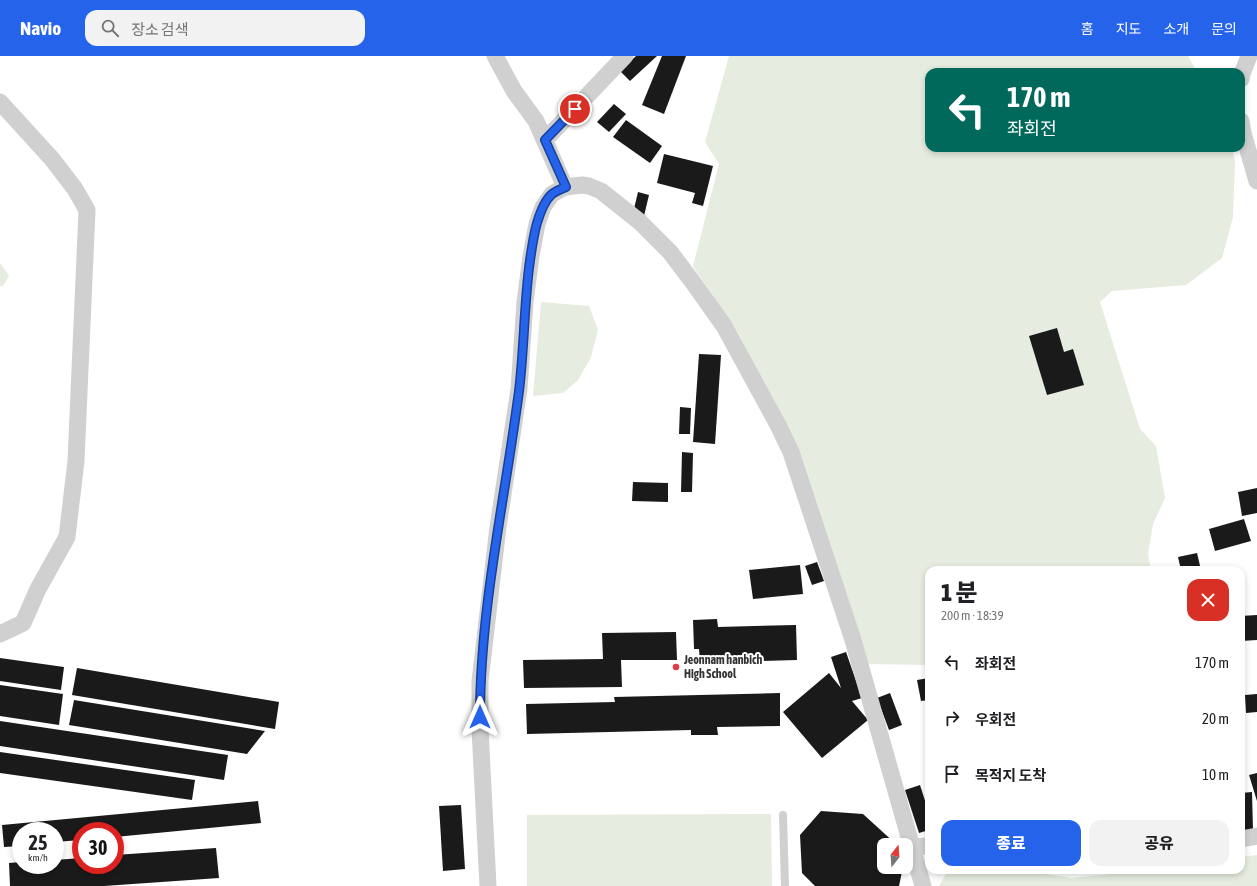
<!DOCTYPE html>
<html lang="ko">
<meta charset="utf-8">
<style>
:root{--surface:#fff;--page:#f2f2f2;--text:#202124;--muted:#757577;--accent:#2563eb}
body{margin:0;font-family:"Asap Condensed","Noto Sans KR",sans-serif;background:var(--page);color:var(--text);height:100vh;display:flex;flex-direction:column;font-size:15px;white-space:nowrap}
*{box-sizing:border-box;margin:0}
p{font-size:13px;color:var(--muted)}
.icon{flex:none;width:22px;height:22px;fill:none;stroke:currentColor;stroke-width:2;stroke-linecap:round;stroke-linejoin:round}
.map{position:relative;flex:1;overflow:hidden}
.drawer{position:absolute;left:925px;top:510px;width:320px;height:308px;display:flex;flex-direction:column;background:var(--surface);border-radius:12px;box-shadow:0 2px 6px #0003}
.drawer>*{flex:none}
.hud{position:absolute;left:925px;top:12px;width:320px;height:84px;border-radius:12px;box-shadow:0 2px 6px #0003;background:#00695c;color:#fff;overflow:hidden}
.needle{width:26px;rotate:17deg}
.controls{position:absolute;left:877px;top:782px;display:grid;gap:8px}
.controls a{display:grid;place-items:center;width:36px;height:36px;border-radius:8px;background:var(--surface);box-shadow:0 2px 6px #0003;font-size:20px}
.speed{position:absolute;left:12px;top:766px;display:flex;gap:8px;font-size:20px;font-weight:700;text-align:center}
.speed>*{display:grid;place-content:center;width:52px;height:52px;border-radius:50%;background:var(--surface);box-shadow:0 2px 6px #0003;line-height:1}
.speed small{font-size:10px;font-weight:400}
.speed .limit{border:6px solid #d22;background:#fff;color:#111}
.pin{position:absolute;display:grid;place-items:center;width:34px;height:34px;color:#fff;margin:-17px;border:2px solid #fff;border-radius:50%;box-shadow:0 1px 4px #0007}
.me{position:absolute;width:44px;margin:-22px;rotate:0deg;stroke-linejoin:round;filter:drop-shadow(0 0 3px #0008)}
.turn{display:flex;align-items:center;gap:14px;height:84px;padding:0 16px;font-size:18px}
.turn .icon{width:52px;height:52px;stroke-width:2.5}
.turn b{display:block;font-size:28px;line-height:34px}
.round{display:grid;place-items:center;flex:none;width:42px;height:42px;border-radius:12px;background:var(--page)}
.overview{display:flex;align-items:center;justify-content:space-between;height:68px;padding:0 16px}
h1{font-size:24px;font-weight:800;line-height:30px}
.action{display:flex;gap:8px;margin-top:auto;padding:8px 16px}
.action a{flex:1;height:46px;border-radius:12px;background:var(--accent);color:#fff;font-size:16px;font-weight:800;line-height:46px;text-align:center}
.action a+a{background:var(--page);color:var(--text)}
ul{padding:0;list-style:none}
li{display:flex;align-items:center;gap:12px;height:56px;padding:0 16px}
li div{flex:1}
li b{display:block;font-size:15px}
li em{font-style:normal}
header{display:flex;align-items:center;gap:24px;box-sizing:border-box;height:56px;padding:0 20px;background:var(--accent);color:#fff}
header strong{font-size:19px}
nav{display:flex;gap:22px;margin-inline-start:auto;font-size:14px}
.search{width:280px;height:36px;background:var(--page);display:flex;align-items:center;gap:10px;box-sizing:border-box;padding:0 14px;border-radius:12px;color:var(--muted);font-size:15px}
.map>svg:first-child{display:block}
</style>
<header>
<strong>Navio</strong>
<div class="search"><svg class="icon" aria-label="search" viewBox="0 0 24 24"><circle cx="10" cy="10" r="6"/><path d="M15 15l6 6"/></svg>장소 검색</div>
<nav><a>홈</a><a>지도</a><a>소개</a><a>문의</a></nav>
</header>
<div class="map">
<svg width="1257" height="830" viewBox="0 0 1257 830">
<rect width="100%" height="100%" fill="#fff"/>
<g fill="#e6ecdf">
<polygon points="729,0 1188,0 1197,16 929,16 929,92 1232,92 1235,105 1233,161 1222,202 1186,229 1112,235 1100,246 1140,373 1156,390 1165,442 1153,468 1148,498 1151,514 929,514 929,609 867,608 805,418 738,277 693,210 719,108 705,86"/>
<polygon points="0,207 9,220 3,230 0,230"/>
<polygon points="541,246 589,250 598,274 591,301 578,324 563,337 533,340"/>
<polygon points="771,758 772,830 527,830 527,759"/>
<polygon points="1257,799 1257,830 939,830 948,814 1021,814 1071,822 1151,814 1241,814 1241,801"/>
</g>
<g fill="#1a1a1a">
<polygon points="636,0 657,0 630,25 620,15"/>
<polygon points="662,0 686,0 664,58 642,49"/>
<polygon points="614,48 626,58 609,76 597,66"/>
<polygon points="626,64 662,90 650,107 613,81"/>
<polygon points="664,98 713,110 703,150 692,147 695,137 657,127"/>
<polygon points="638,136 649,139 644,160 633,157"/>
<polygon points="1057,272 1064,296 1073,293 1084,329 1047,339 1029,280"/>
<polygon points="699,298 721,299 715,388 693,386"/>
<polygon points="680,351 691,352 690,378 679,378"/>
<polygon points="682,396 693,397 692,436 681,436"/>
<polygon points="633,426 668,427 668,446 632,445"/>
<polygon points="1257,432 1257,457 1242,460 1238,436"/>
<polygon points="1244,463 1251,485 1215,495 1209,473"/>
<polygon points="1197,497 1201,514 1181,514 1178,501"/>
<polygon points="817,506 824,525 812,529 805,510"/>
<polygon points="800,509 803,538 753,543 749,514"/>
<polygon points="1257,559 1257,584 1241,585 1241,560"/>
<polygon points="717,563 718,571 796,569 797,604 700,607 699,593 694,593 693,564"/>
<polygon points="676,576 677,604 621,604 622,631 524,632 523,604 603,603 602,577"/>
<polygon points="846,596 862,642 852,645 868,664 822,702 783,656 829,617 841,632 831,601"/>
<polygon points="0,602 64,611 61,634 0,625"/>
<polygon points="77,612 279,646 275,673 72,639"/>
<polygon points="929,622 929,644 921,645 917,624"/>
<polygon points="0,629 63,638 59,669 0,660"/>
<polygon points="780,637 780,670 717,671 718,679 691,679 691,674 527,678 526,648 615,646 614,641"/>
<polygon points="890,637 902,669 889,674 877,642"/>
<polygon points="1257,638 1257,656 1246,657 1245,639"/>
<polygon points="74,644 265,675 247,698 69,669"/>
<polygon points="0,665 228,699 224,724 0,690"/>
<polygon points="0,696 195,724 192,744 0,717"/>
<polygon points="1257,717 1257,745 1249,719"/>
<polygon points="920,729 929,757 929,774 919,777 905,734"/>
<polygon points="1252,736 1253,774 1241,774 1241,737"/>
<polygon points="258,745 261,767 115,781 115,775 81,775 81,784 55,786 55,775 21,775 21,790 4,791 2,769"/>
<polygon points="461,749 465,813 443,815 439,750"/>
<polygon points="821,755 863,758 897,789 884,789 884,811 903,811 899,830 815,830 802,817 800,779"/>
<polygon points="216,792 219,822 104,830 10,830 9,807 21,806 21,809 55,809 55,804 81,802 81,809 115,809 115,799"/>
</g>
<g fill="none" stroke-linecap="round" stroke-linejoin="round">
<polyline stroke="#d0d0d0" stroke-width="8" points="783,759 785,830"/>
<g stroke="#d0d0d0" stroke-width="17">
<polyline points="495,0 514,35 536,65 565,131"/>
<polyline points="1241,23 1242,18 1249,0"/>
<polyline points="0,46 52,103 75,133 87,154 76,405 67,481 38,533 23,567 0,578"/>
<polyline points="1241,65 1243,77 1257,125"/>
<polyline points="545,84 625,0"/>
<polyline points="1241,783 1257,780"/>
<polyline points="912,791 929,790"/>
<polyline points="488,830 480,673 480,625 498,471 519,333 525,246 531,200 537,168 543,151 552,138 565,131 582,129 589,130 601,135 640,166 670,196 692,225 724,270 778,369 791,396 853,584 923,830"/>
</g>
</g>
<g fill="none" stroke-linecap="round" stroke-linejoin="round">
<defs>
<path id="route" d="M480 661C480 552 505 443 519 335 524 294 524 253 529 212 531 197 533 181 537 167 540 157 544 145 552 138 556 135 561 133 566 131L545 84 575 53"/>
</defs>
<use href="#route" stroke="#184099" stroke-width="10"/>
<use href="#route" stroke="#2563eb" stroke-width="7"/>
</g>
<circle fill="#e63946" stroke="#fff" stroke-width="1.5" cx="676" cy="611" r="4"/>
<g text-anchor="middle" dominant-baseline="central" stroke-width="4" stroke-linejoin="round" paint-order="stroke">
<g font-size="12" font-weight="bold" fill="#333" stroke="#fff" text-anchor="start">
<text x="684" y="604">Jeonnam hanbich<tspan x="684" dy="14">High School</tspan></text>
</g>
</g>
</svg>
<div class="controls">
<a><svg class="needle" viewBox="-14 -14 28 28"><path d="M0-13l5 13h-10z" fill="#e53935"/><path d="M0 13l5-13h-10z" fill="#757577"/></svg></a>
</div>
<div class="speed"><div>25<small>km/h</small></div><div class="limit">30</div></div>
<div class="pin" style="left:575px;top:53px;background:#d93025"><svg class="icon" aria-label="arrive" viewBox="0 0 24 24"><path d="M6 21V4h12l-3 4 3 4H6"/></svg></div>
<svg class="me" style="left:480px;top:661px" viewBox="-20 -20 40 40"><path d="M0-17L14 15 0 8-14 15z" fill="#2563eb" stroke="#fff" stroke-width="4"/></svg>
<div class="hud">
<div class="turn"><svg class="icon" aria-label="left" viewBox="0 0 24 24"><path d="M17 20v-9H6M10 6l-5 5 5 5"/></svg><div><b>170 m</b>좌회전</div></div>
</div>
<section class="drawer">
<div class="overview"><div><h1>1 분</h1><p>200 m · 18:39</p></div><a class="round" style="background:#d93025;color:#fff"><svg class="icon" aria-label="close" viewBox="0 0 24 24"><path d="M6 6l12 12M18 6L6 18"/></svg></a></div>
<ul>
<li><svg class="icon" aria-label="left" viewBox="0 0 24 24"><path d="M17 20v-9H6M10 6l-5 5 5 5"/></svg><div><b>좌회전</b></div><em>170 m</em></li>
<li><svg class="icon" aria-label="right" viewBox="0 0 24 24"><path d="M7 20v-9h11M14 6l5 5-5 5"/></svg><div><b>우회전</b></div><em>20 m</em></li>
<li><svg class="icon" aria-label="arrive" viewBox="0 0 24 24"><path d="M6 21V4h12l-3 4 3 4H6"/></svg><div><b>목적지 도착</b></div><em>10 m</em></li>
</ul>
<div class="action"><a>종료</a><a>공유</a></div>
</section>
</div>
